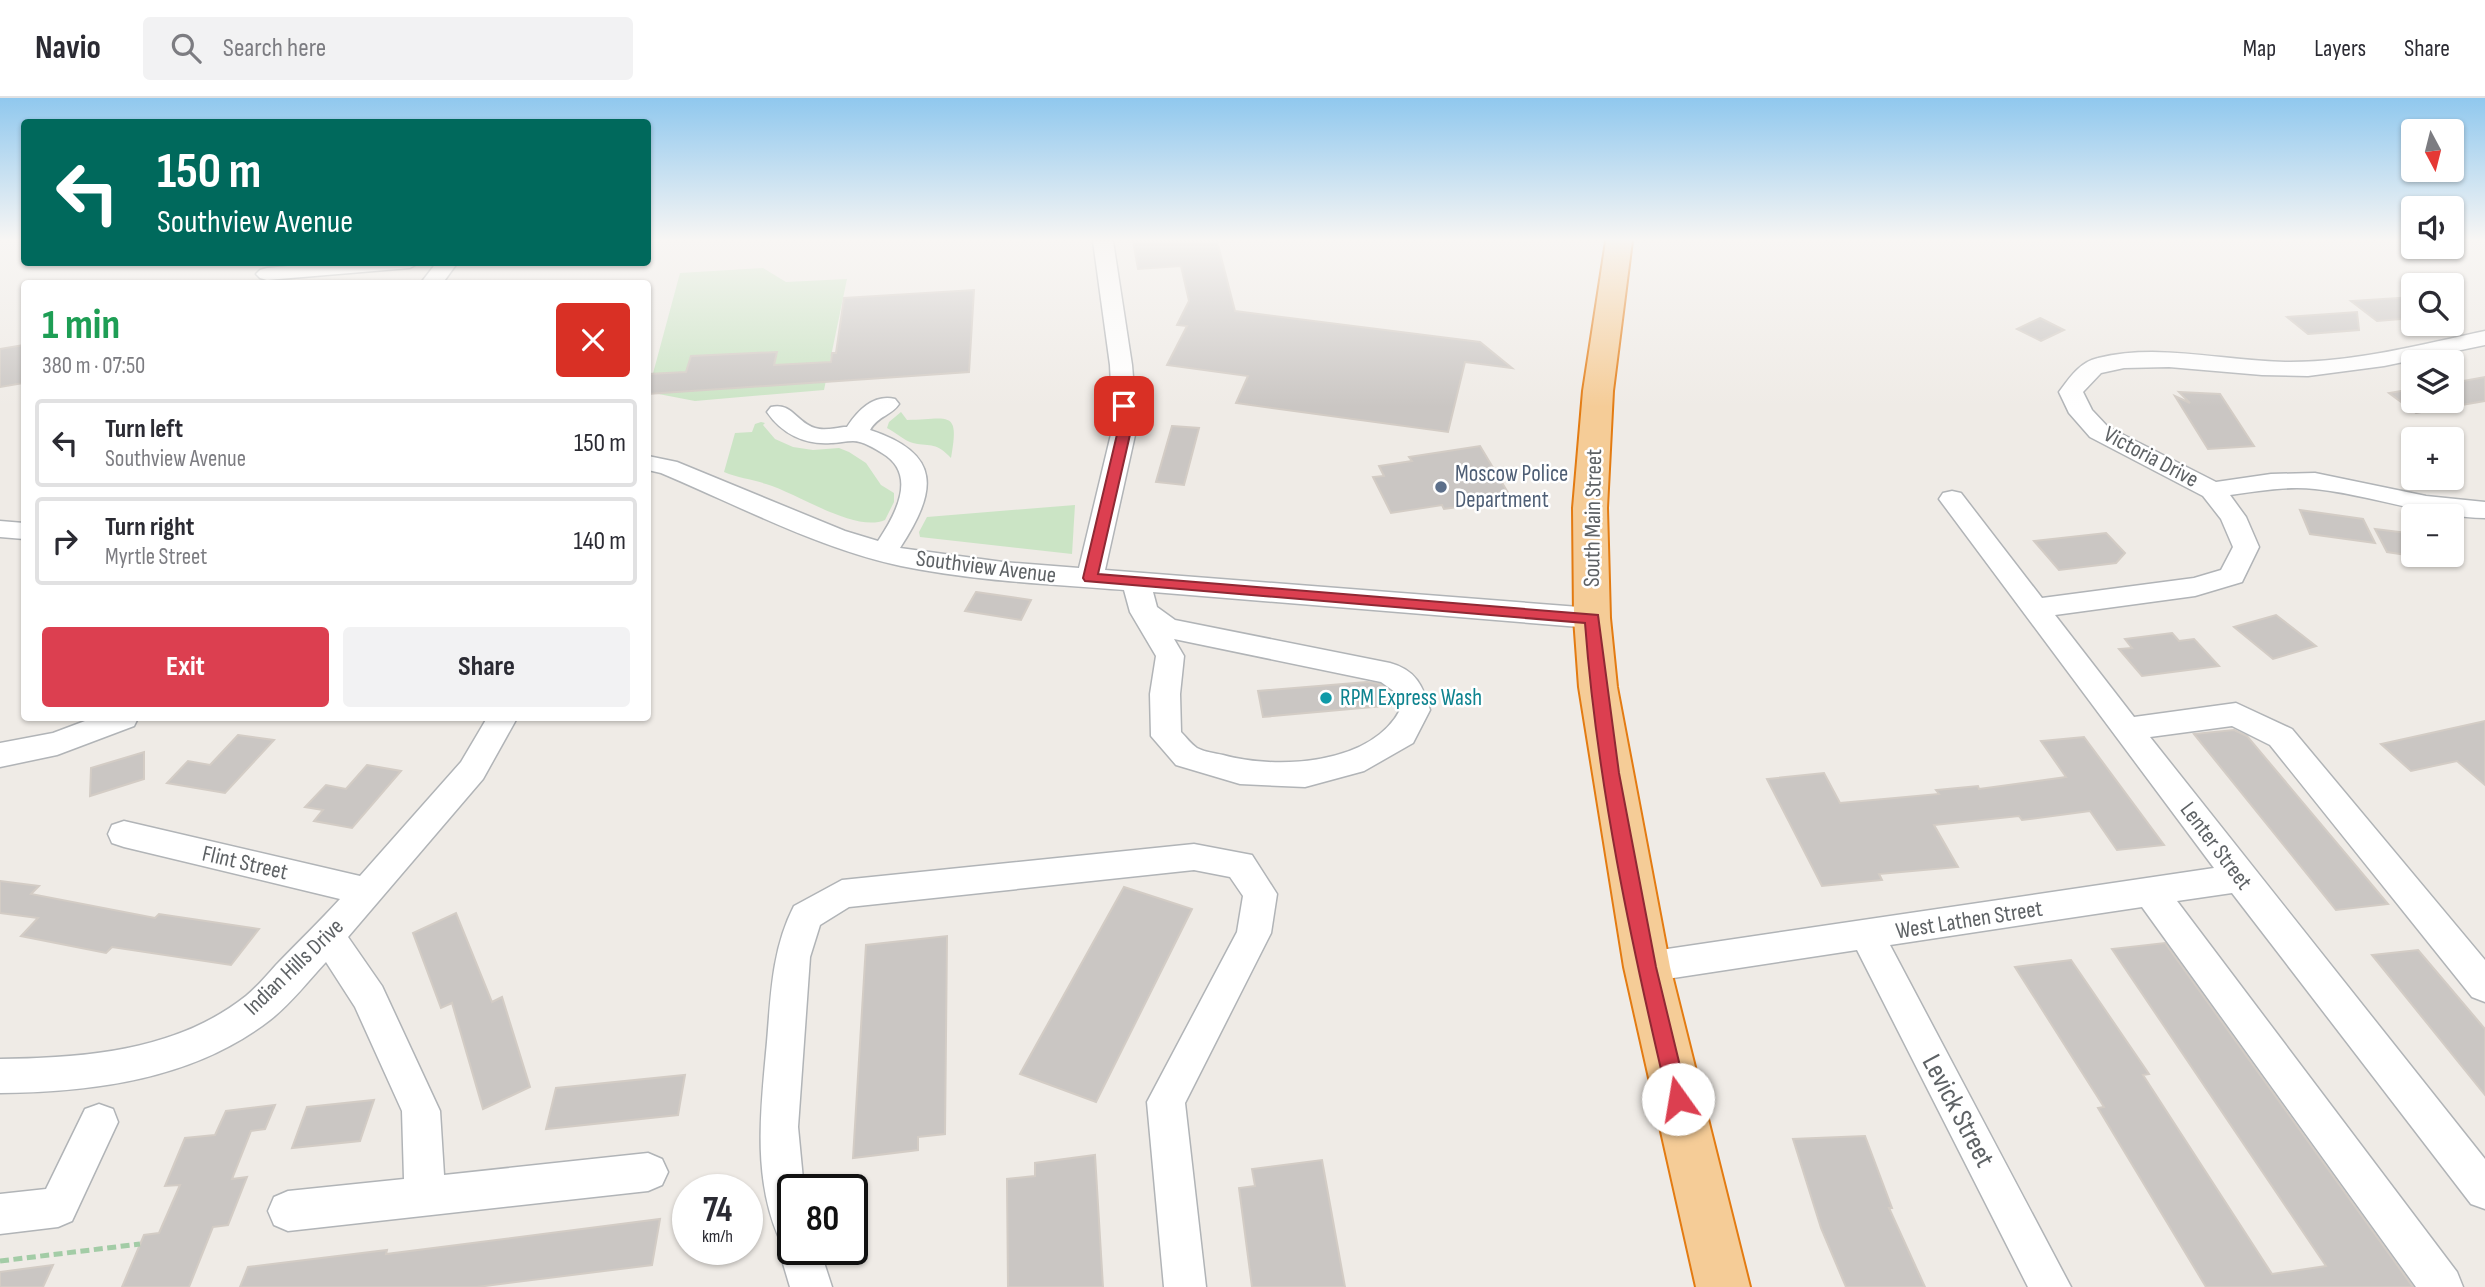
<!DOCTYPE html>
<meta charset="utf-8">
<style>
:root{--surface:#fff;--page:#f2f2f3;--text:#2b2b33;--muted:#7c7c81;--line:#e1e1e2;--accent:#dc3f50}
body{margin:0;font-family:"Sofia Sans Condensed",sans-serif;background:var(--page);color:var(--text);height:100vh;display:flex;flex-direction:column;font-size:26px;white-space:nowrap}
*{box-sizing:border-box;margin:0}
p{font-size:23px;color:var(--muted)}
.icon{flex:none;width:38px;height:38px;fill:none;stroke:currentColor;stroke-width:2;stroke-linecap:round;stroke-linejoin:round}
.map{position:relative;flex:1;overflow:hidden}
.panel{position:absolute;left:21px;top:182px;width:630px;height:441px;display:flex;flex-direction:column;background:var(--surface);border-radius:7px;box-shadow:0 2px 5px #0004}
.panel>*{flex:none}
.banner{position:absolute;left:21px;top:21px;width:630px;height:147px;border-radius:7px;box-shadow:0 2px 5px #0004;background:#00695c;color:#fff;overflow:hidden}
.needle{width:46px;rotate:173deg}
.buttons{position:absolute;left:2401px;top:21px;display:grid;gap:14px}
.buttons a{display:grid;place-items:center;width:63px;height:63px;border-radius:7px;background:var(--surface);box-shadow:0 2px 5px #0004;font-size:35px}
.speed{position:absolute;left:672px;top:1076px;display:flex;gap:14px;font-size:35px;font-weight:700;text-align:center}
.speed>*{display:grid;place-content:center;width:91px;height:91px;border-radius:50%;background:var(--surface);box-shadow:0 2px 5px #0004;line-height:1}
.speed small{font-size:18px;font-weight:400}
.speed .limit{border:4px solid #111;border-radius:10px;background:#fff;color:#111}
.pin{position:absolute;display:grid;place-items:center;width:60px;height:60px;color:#fff;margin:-30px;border-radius:14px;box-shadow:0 4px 10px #0006}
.me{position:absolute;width:77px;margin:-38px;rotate:347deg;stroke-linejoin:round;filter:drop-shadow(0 0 5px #0008)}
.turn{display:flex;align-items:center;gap:24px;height:147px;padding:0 21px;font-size:32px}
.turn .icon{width:91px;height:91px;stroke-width:2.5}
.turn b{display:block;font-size:49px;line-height:60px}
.round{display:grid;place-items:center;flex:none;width:74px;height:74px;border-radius:7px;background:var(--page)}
.summary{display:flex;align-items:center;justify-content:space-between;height:119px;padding:0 21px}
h1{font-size:42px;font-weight:700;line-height:52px;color:#1e9e55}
.button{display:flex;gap:14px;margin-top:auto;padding:14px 21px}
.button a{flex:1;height:80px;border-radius:7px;background:var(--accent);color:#fff;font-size:28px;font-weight:700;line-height:80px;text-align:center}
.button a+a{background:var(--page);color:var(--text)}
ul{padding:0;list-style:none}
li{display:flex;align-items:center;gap:21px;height:88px;margin:0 14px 10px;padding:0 7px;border:4px solid var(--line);border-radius:7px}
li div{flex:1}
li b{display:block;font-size:26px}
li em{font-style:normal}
header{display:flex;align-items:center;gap:42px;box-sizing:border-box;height:98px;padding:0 35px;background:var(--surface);border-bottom:2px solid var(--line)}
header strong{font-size:33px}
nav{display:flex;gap:38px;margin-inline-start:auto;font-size:24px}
.search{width:490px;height:63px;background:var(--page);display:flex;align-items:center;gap:18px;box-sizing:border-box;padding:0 24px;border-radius:7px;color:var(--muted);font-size:26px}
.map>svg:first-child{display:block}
</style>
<header>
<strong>Navio</strong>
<div class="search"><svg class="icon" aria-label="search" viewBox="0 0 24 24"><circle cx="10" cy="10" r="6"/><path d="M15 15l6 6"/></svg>Search here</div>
<nav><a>Map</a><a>Layers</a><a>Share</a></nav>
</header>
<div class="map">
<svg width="2485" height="1189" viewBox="0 0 2485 1189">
<rect width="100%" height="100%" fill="#efebe6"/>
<g fill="#cbe4c5">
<polygon points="763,170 786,184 847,181 824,292 695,303 648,294 680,175"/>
<path d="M901 314 907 322C949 321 960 311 951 360 936 344 932 349 913 345 905 343 895 334 887 330L889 324Z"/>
<path d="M761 324 765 325 763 327 775 341 793 349 813 352 839 350 849 354 866 365 881 387 894 395V404L885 422C855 435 797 395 766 386 752 381 738 380 724 374L735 335 752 334 755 326Z"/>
<polygon points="1075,407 1072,456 920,439 919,434 927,419"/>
</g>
<g fill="#cac6c3" stroke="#d3ccc5" stroke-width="2">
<polygon points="1133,143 1217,143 1235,213 1480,244 1512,270 1465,264 1448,334 1236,305 1248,278 1167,267 1187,228 1177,227 1189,203 1181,168 1138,171"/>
<polygon points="974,192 969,274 648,296 648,276 686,274 691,258 777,254 774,267 831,264 832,255 836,255 844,200"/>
<polygon points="2413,199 2413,220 2377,223 2351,203"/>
<polygon points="2357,214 2359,232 2308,236 2287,219"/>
<polygon points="2040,220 2064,232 2041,243 2017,231"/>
<polygon points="24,247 24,285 0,289 0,251"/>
<polygon points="2485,279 2485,303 2416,315 2389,295 2413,291 2413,303 2452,303 2452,285"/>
<polygon points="2179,294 2220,296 2254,348 2208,351 2175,298 2190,305"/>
<polygon points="1172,328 1199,330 1184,387 1156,384"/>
<polygon points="1480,348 1510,398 1493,401 1494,404 1444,411 1442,407 1391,415 1373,379 1384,378 1379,368 1412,363 1409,359"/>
<polygon points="2300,412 2363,421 2375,445 2310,436"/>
<polygon points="2375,431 2407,435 2413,446 2413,457 2420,459 2387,454"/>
<polygon points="2106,435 2125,455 2116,465 2059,472 2034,443"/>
<polygon points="976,494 1031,502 1021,522 965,513"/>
<polygon points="2276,517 2316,548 2273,561 2234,529"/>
<polygon points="2172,535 2179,543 2194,541 2219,568 2142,578 2119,551 2132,550 2125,541"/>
<polygon points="1367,584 1380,586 1390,594 1394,607 1263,619 1258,593"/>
<polygon points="2485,623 2485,687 2457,663 2411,673 2381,646"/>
<polygon points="2234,632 2247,638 2388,806 2336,812 2194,636"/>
<polygon points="238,637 274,642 225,695 167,685 188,663 210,667"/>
<polygon points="2084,639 2164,747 2117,752 2090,713 2022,722 2019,718 1934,727 1958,769 1879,776 1882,782 1822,788 1767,681 1824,675 1840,705 1939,696 1936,692 1978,688 1979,691 2066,679 2041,643"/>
<polygon points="144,654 144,681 90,698 91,670"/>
<polygon points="367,667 401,673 352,730 314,723 323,712 305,709 326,687 346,691"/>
<polygon points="0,783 39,788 31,796 155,820 159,816 259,831 231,867 112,849 106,855 21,838 38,820 0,815"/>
<polygon points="1124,789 1192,811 1096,1004 1020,976"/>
<polygon points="456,815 492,904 502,899 530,989 483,1011 452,905 441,910 413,835"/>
<polygon points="947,838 945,1036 918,1039 918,1052 853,1060 866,847"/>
<polygon points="2165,845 2413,1189 2206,1189 2098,1010 2104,1009 2015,869 2071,862 2149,976 2143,977 2272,1176 2326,1168 2112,851"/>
<polygon points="2418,852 2485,931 2485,997 2372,857"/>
<polygon points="685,977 678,1017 546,1031 556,990"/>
<polygon points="374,1002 360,1043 292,1050 307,1009"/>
<polygon points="275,1007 265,1031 251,1033 232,1081 247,1079 228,1127 213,1129 189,1189 122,1189 144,1137 159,1135 180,1087 165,1088 185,1040 215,1037 226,1013"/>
<polygon points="1865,1038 1892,1110 1889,1110 1925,1189 1846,1189 1821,1130 1793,1041"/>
<polygon points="1095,1057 1103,1189 1008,1189 1007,1081 1035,1078 1035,1065"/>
<polygon points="1322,1062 1345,1189 1252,1189 1239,1090 1255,1088 1252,1071"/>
<polygon points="660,1121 652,1167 477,1189 240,1189 248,1169 387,1152 386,1156"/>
<polygon points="53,1167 43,1189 0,1189 0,1174"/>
</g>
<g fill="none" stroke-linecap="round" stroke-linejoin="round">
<defs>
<g id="minor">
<path d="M1093 143H1113L1132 267 1137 328 1105 472 1592 510 1602 513 1606 520 1602 527 1592 530 1153 494 1157 509 1175 522 1390 565C1416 572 1423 588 1430 612L1413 645 1364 673 1305 689 1240 686 1176 667 1151 638 1150 596 1156 558 1130 514 1124 492C1050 486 974 483 901 468 820 451 737 407 661 375L648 372V358L677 364 845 433 878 443C896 416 918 376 882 355 874 350 863 343 853 343 846 343 838 345 831 345 805 347 782 336 767 314L771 309C792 304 796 324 815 330 824 333 835 330 844 329H847C858 312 874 296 895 301L899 306C891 318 879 317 870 332 943 356 937 393 900 450L1003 464 1079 470 1113 328 1110 267ZM1174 541 1381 584 1395 594 1400 612C1371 667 1277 672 1223 657 1215 655 1204 654 1197 650 1191 646 1186 639 1181 634L1180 596 1184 558Z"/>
<polygon points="329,164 420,164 410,170 267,182 260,180 256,176 260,172 267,170"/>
<polygon points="437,164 458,164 442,186 420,186"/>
<path d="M2485 233V247L2384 268 2308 278 2262 277 2169 269 2124 270 2101 275 2083 294 2092 312 2108 329 2216 384 2271 376 2315 375 2426 398 2485 404V420C2427 419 2373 397 2315 391 2287 388 2258 393 2230 397L2246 419 2259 449 2242 484 2195 498 2055 517 2134 619 2236 605 2292 631 2485 862V904L2472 899 2270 647 2232 628 2150 639 2485 1061V1111L2471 1106 2232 795 2177 803 2457 1174 2463 1189H2416L2142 809 1890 847 2071 1189H2028L1857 852 1647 884 1634 880 1629 869 1634 858 1647 854 2214 770 1939 401 1943 395 1952 393 1961 395 2042 500 2194 480 2221 472 2233 449 2221 421 2203 398 2090 339 2069 315 2059 294C2070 279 2080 264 2098 260 2159 245 2223 263 2285 264 2352 265 2419 247 2485 233Z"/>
<polygon points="0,423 24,425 24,441 0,439"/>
<polygon points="93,620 138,620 134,628 57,657 0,669 0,645 53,635"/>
<path d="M487 620H517L483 681 348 839 382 888 440 1013 444 1077 648 1055 662 1061 668 1074 662 1087 648 1093 288 1133 274 1127 268 1113 274 1099 288 1093 404 1081 402 1013 355 909 326 864C308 883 291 906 270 922 194 981 94 994 0 995V961C85 960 177 953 246 898 257 889 266 878 276 867 297 845 319 824 340 801L124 749 112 745 108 736 112 727 124 723 360 778 461 664Z"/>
<path d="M1194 746 1252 757 1277 796 1271 835 1185 1005 1206 1189H1164L1147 1004 1237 834 1243 798 1230 779 1194 772 849 809 820 827 810 859 798 1029 804 1092H793V1152H820L832 1189H790L779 1152 783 1142 779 1140C752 1078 761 1010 767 944 771 896 772 851 794 808L842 782Z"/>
<polygon points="99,1006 113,1011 118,1024 72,1123 58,1129 0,1136 0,1096 46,1091 85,1011"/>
</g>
<polygon id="highway" points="1606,143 1632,143 1613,293 1607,410 1610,520 1617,589 1670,869 1750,1189 1696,1189 1624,869 1579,589 1574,520 1573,410 1583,293"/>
</defs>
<use href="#minor" stroke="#b1b4b7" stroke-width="3"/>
<use href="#highway" stroke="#e37b12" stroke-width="4"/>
<polyline stroke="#a3cca6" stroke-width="5" stroke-dasharray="9 4.5" stroke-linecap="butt" points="0,1163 140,1146"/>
<use href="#minor" fill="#fff" fill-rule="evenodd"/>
<use href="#highway" fill="#f5cc97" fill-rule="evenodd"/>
</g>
<linearGradient id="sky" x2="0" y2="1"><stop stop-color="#90c8ee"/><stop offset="0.46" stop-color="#f8f6f4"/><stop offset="1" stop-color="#f8f6f4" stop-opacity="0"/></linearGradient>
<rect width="2485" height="309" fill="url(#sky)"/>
<path fill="#dc3f50" stroke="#8f2934" stroke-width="2" d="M1124 304 1130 308 1132 328 1098 476 1598 517 1619 675 1656 869 1688 1001 1685 1008 1678 1010 1671 1008 1668 1001C1631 845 1597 685 1585 525L1085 483 1083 480 1119 328 1117 308Z"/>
<circle fill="#5c6f8a" stroke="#fff" stroke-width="2.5" cx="1441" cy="389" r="7"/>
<circle fill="#0f9aa8" stroke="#fff" stroke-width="2.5" cx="1326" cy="600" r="7"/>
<g text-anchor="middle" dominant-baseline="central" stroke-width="5" stroke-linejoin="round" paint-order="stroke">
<g font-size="23" fill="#5e6265" stroke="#fff">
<text transform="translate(2151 359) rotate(28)">Victoria Drive</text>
<text transform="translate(1593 420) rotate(-89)">South Main Street</text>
<text transform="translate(986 469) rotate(7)">Southview Avenue</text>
<text transform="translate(2216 748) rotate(53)">Lenter Street</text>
<text transform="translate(245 765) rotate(13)">Flint Street</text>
<text transform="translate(1969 822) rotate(-9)">West Lathen Street</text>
<text transform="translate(294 869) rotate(-44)">Indian Hills Drive</text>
</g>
<g font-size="23" fill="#4e5e75" stroke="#fff" text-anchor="start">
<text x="1455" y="376">Moscow Police<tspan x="1455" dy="26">Department</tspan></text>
</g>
<g font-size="23" fill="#0d838f" stroke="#fff" text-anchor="start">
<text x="1340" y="600">RPM Express Wash</text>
</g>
<g font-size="28" fill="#5e6265" stroke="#fff">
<text transform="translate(1958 1013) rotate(62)">Levick Street</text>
</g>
</g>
</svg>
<div class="buttons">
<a><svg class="needle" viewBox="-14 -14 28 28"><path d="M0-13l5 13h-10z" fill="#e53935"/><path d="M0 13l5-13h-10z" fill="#7c7c81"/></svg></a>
<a><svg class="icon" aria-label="sound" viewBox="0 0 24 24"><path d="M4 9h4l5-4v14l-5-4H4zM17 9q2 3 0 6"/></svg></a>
<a><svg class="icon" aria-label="search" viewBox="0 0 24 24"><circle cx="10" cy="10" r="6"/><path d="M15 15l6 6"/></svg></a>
<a><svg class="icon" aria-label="layers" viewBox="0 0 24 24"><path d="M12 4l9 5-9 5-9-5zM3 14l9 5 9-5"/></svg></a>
<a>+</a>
<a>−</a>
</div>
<div class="speed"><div>74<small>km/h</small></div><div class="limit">80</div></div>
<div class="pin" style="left:1124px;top:308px;background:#d93025"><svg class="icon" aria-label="arrive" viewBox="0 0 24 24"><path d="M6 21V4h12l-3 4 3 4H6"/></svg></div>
<svg class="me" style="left:1678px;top:1001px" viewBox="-20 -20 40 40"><circle r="19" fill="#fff"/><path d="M0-13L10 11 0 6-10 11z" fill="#dc3f50"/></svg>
<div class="banner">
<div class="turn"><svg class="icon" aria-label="left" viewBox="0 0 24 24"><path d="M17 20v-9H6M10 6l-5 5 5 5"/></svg><div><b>150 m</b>Southview Avenue</div></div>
</div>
<section class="panel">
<div class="summary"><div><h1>1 min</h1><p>380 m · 07:50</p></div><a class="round" style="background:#d93025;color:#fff"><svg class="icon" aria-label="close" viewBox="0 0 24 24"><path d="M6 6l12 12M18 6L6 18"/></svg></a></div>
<ul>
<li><svg class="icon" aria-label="left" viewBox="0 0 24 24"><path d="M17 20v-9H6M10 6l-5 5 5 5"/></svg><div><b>Turn left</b><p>Southview Avenue</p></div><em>150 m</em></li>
<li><svg class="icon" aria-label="right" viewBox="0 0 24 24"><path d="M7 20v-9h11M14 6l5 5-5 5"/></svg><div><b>Turn right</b><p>Myrtle Street</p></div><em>140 m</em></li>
</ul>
<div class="button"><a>Exit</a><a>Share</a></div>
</section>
</div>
